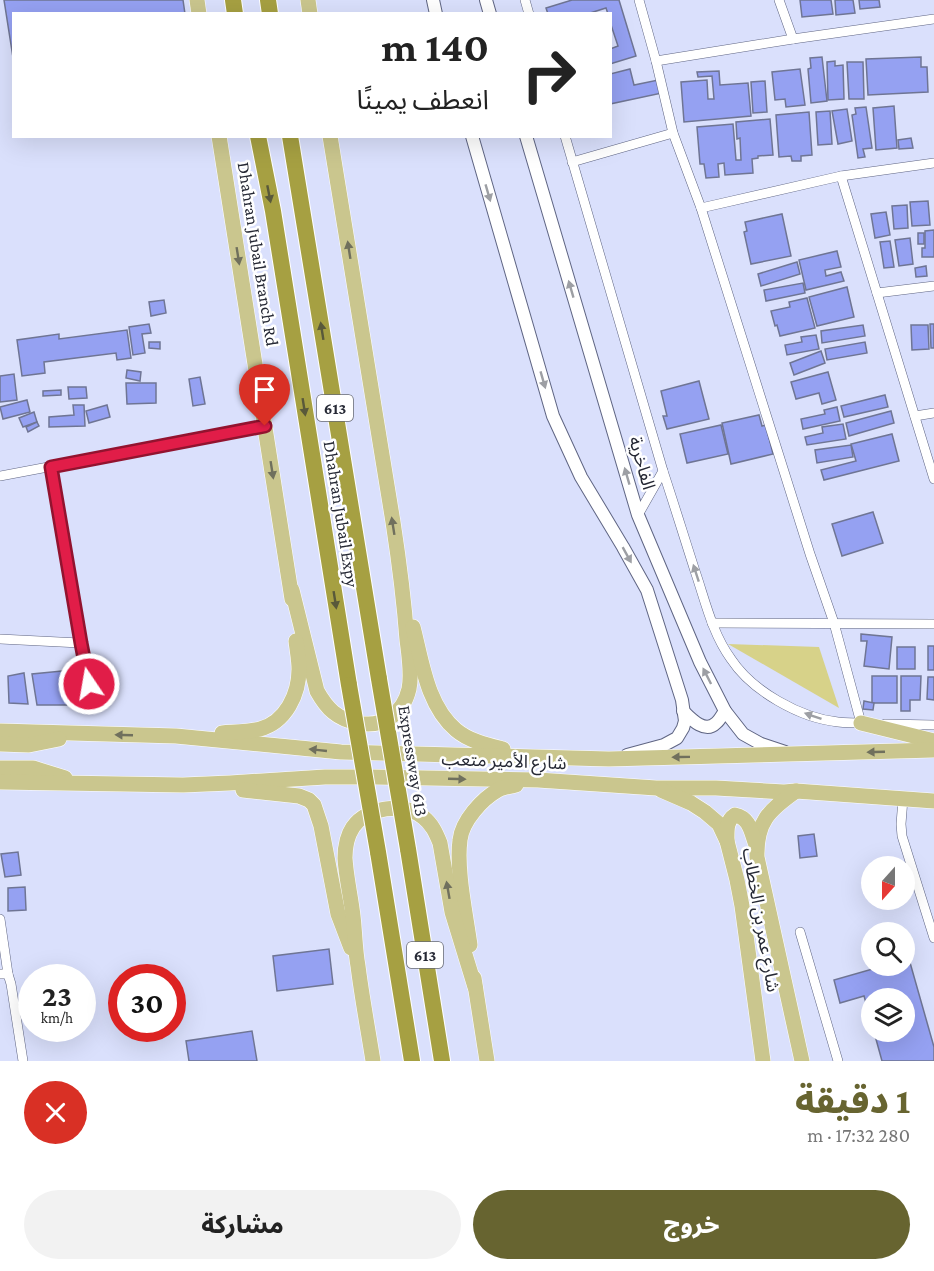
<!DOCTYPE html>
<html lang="ar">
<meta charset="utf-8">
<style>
:root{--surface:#fff;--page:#f2f2f2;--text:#222;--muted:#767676;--accent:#676430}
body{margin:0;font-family:"Crimson Pro","Noto Sans Arabic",serif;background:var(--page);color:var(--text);direction:rtl;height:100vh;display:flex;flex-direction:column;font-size:22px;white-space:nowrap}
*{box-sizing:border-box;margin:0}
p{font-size:20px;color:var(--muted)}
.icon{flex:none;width:33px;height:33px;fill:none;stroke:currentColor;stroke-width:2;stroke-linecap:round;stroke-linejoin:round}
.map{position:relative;height:1061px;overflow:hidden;direction:ltr}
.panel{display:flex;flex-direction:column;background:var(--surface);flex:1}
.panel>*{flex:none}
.hud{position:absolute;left:12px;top:12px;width:600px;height:126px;border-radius:0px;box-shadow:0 6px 24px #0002;direction:rtl;background:#fff;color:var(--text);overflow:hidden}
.needle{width:39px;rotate:201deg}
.controls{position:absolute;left:861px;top:856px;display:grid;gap:12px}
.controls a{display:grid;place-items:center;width:54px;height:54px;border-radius:50%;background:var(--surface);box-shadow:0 6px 24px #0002;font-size:30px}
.speed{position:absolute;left:18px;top:964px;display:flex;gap:12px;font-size:30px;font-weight:700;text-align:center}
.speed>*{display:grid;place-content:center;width:78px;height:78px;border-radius:50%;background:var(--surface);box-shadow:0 6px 24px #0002;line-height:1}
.speed small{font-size:15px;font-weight:400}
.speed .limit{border:9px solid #d22;background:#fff;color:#111}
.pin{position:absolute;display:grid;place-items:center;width:51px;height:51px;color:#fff;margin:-62px -26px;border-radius:50% 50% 50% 0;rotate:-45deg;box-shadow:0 0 6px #0007}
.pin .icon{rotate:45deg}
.me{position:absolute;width:66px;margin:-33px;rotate:348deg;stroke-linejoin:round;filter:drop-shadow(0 0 4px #0008)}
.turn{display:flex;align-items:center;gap:21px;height:126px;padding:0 24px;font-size:27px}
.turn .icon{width:78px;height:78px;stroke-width:2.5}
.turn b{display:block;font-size:42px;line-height:51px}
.round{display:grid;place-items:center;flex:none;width:63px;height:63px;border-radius:32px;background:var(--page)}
.head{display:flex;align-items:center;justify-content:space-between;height:102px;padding:0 24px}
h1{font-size:36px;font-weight:800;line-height:45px;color:var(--accent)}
.button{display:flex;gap:12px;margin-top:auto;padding:12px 24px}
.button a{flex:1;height:69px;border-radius:36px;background:var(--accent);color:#fff;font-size:24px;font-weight:800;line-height:69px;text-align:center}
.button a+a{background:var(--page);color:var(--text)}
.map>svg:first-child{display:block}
</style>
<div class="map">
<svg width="934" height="1061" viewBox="0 0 934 1061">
<rect width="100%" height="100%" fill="#dae0fc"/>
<polygon fill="#d7d289" points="728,644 819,647 839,708"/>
<g fill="#95a1f2" stroke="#6f7594" stroke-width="1.5">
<polygon points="4,0 183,0 185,14 14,14 14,64"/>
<polygon points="572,0 619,0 636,56 610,64 610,49 618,46 610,22 610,14 608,14 606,8 587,14 548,14 546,8"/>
<polygon points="800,0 831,0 833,14 802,17"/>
<polygon points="835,0 853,0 855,13 836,15"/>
<polygon points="859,0 879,0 880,7 860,9"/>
<polygon points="822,57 827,101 811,103 808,69 811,68 810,58"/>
<polygon points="921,57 921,67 927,67 928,92 868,95 866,59"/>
<polygon points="835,61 835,66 843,65 844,99 828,100 827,62"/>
<polygon points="847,62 863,62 864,99 849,99"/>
<polygon points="630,69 634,85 658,80 662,93 610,104 610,74"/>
<polygon points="800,69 805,105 786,107 785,99 775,100 772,72"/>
<polygon points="719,71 720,85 748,83 751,116 684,122 681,82 707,80 708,99 714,99 712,76 698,77 697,72"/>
<polygon points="765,81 767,112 753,113 751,82"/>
<polygon points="894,106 897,148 876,150 873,108"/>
<polygon points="866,107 872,148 863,149 865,157 858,158 852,115 856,114 855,108"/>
<polygon points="847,109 852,141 838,144 832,111"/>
<polygon points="830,111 832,144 818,145 816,112"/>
<polygon points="809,112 812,155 801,156 801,161 792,161 791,156 779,157 776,115"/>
<polygon points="770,119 773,155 758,156 758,158 752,159 753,173 725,175 724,163 718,164 719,177 706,178 704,164 700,164 697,127 733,124 736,160 741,160 740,138 737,139 736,122"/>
<polygon points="911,138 913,148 899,149 898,140"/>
<polygon points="928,201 930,225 912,226 910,202"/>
<polygon points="907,205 908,228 894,229 892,206"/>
<polygon points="886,212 890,235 875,238 871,214"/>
<polygon points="782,214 791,256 751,264 744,232 747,231 745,222"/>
<polygon points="934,230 934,257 922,257 922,248 925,248 925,231"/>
<rect x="918" y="233" width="6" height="11"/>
<polygon points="910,238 913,264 899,266 895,240"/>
<polygon points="890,241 894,267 884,268 880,242"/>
<polygon points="837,251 841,267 825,270 826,276 841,272 844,281 806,290 799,260"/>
<polygon points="797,262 800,274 761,286 758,274"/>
<polygon points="926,266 927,276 916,277 915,268"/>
<polygon points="803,283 805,293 766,301 764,290"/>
<polygon points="847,287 854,317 817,326 809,297"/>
<polygon points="807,298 815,328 780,336 777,325 775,326 771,311 790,307 789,302"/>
<polygon points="164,300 166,313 151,316 149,302"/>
<polygon points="149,324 151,333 142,334 145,353 133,355 129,327"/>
<polygon points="930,324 934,324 934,348 931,348"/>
<polygon points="863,325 865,336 822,343 821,331"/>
<polygon points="911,325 928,325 929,349 912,350"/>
<polygon points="127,330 131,358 117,360 116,353 44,362 45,373 22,376 17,340 59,334 59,339"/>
<polygon points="816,335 819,349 787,355 785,345 802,342 801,337"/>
<polygon points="149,342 160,342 160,349 149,348"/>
<polygon points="865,342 867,353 827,360 825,349"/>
<polygon points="821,351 825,363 794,375 790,363"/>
<polygon points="127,370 141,372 140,381 126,378"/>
<polygon points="828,372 836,400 822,404 819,393 796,399 791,382"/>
<polygon points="14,374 17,400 0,402 0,376"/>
<polygon points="200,377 205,404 193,406 189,379"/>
<polygon points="699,381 709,419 667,429 663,416 667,416 661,391"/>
<polygon points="126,383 156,383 156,403 127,404"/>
<polygon points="68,387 86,387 87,398 69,399"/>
<polygon points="61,390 61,395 43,396 43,391"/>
<polygon points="885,395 888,407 844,417 841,406"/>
<polygon points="27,400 30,412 3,419 0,407"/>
<polygon points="73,405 84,405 85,426 49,427 49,417 74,415"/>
<polygon points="107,405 110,417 89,423 86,411"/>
<polygon points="837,407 840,421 803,429 801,419 825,414 824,410"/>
<polygon points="891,411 894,423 849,436 846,423"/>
<polygon points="34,412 37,422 23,427 19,418"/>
<polygon points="759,415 762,426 766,425 773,454 731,464 722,423"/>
<polygon points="37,422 39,426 28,432 26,427"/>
<polygon points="843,424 846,439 807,445 805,437 823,433 822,427"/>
<polygon points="721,425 728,454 687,463 680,434"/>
<polygon points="892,434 899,461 824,480 821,470 856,461 851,444"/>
<polygon points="851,445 853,457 817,463 815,450"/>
<polygon points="873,512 883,543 842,556 832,524"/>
<polygon points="861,634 892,637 889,669 864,666 867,641 861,641"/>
<rect x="928" y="646" width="6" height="24"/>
<rect x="897" y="647" width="18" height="22"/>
<polygon points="72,670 72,705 37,705 32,674"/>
<polygon points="24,673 28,704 9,703 8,676"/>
<rect x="872" y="676" width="25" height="27"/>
<polygon points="901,676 921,676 920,700 910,700 910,711 901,711"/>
<polygon points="928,677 934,677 934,700 927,699"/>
<polygon points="864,701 874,703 873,710 863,709"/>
<polygon points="814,834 817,856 800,858 798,836"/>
<polygon points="18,852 21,875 5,877 1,854"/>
<polygon points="25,887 26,910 8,911 8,888"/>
<polygon points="329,949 333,984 277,991 273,956"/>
<polygon points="909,959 934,1047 934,1061 882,1061 874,1032 904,1032 904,999 872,999 872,1024 864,996 840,1003 834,980 883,966 904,966 904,960"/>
<polygon points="252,1031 257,1061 189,1061 186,1041"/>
</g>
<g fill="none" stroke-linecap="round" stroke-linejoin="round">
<defs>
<g id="minor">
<polyline points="525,0 529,14"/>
<polyline points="639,0 656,61 673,133 701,208 810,554 834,623 861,723"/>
<polyline points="779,0 793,39"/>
<polyline points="656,61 793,39 934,19"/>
<polyline points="565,136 663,471 638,515"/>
<polyline points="572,162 673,133"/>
<polyline points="841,176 934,479"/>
<polyline points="701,208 841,176 934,163"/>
<polyline points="877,293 934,286"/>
<polyline points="915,416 934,413"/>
<polyline points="51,467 80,643 93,705"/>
<path d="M663 471C674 504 684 537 695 571 705 600 712 633 731 659 752 691 800 718 838 722 847 723 857 723 866 723"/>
<polyline points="0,476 265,426"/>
<polyline points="712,623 934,624"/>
<polyline points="0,639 80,643"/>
<polyline points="885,724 934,725"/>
<polyline points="903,799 901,824 902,836 934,938"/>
<polyline points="0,919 8,974 0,974"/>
<polyline points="800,932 838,1061"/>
<polyline points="8,974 11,984 23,1061"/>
</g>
<g id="tertiary">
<polyline points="433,0 436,14"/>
<polyline points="486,0 490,14"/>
<polyline points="472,136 553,416 581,477 623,547 647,590 682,700 685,721 683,728 677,738 664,745 627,755"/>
<polyline points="526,136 638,515 700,662 725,711 743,734 761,744 785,752"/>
<path d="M683 711C691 719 705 734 716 723 720 720 722 715 725 711"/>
</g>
<g id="primary">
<polyline points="197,0 199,14"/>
<polyline points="308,0 310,14"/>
<polyline points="219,136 292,599"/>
<path d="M292 590 317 691C327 709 337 719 358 723 383 728 403 714 409 689 412 674 409 655 407 640 404 600 399 561 393 522 373 394 352 265 330 136"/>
<path d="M413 627C422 661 427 706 456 730 469 741 487 745 503 749"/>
<polyline points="861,723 934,741"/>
<polyline points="0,731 176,736 341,752 609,759 934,750"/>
<path d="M222 733C234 732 248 732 260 729 286 722 299 694 299 669 299 660 297 650 296 641"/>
<polyline points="0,744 29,745 59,739"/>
<polyline points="0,768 33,768 65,778"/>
<polyline points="0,782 183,785 230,783 325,777 372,777 538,780 656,788 716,788 784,792 796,791 934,801"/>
<polyline points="243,790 299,796 309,800 314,805 321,826 338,914 351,948"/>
<polyline points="661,790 691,803 705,812 719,824 727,841 737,880 742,906 763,1061"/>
<path d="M796 791C769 810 756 822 757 857L802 1061"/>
<path d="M727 841C727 830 726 821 735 815 750 818 751 832 756 845"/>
<path d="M470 945C466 915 456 870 460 840 462 821 482 799 498 790 503 787 510 787 516 785"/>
<polyline points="474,978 487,1061"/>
<path d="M373 1061C368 1029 362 998 358 966 355 950 355 933 353 916 351 897 346 877 345 858 345 847 347 836 353 827 367 807 404 802 423 817 432 824 436 833 440 843L452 912 475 987"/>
</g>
<g id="motorway">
<polyline points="233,0 235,14"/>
<polyline points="268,0 270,14"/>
<polyline points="258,136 273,211 349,685"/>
<polyline points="290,136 379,679"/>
<polyline points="408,849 442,1061"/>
<polyline points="378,852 412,1061"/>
</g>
</defs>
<use href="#minor" stroke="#5f6583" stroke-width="10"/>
<use href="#tertiary" stroke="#5f6583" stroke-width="14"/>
<use href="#primary" stroke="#fff" stroke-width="16"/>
<use href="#motorway" stroke="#fff" stroke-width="18"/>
<use href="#minor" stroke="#fff" stroke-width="9"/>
<use href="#tertiary" stroke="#fff" stroke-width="12"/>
<use href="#primary" stroke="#cac68e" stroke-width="15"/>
<use href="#motorway" stroke="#a6a042" stroke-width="16"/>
<defs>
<g id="motorway-bridge">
<polyline points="379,679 408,849"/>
<polyline points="349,685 378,852"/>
</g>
</defs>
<use href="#motorway-bridge" stroke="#fff" stroke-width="18" stroke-linecap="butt"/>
<use href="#motorway-bridge" stroke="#a6a042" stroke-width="16"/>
</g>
<defs><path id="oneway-solid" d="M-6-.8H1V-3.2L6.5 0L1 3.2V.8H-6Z" transform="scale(1.5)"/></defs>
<g fill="#9d9fa4">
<use href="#oneway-solid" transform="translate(488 193) rotate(74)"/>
<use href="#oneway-solid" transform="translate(571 289) rotate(-106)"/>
<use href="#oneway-solid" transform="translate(543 380) rotate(74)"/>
<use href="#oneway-solid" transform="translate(627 476) rotate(-106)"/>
<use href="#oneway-solid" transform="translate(627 555) rotate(61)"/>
<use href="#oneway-solid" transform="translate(696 573) rotate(-108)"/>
<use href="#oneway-solid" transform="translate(707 676) rotate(-117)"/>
<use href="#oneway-solid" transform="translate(813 716) rotate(-161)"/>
</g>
<g fill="#59593a">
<use href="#oneway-solid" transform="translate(269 194) rotate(79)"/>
<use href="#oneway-solid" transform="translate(322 331) rotate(-99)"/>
<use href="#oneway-solid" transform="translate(304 407) rotate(81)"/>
<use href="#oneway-solid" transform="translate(335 600) rotate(81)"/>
</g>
<g fill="#70705d">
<use href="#oneway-solid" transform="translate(349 250) rotate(-99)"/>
<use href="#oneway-solid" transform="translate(238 256) rotate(81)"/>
<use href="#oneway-solid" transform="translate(272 470) rotate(81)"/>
<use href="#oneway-solid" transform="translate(393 526) rotate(-99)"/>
<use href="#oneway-solid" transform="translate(124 735) rotate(-178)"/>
<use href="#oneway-solid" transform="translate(318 750) rotate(-174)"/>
<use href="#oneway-solid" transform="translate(876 752) rotate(178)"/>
<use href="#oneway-solid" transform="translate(681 757) rotate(179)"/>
<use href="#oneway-solid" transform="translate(457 779) rotate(2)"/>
<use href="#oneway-solid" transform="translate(448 890) rotate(-100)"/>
</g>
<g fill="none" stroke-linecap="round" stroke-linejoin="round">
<defs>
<polyline id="route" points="89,684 81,643 51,467 265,426"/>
</defs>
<use href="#route" stroke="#92132f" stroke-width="15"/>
<use href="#route" stroke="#e11d48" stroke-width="10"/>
</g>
<g text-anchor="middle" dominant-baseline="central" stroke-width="5" stroke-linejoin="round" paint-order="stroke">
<g fill="#fff" stroke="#676972" stroke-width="1.5">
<rect x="317" y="395" width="36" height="26" rx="4.5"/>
<rect x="407" y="942" width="36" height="26" rx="4.5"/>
</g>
<g font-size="16" font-weight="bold" fill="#262935">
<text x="335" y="408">613</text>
<text x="425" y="955">613</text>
</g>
<g font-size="18" fill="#262935" stroke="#fff">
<text transform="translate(258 254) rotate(81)">Dhahran Jubail Branch Rd</text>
<text transform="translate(642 463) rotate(74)">الفاخرية</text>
<text transform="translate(341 514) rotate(81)">Dhahran Jubail Expy</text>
<text transform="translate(413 761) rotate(81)">Expressway 613</text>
<text transform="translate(504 761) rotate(2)">شارع الأمير متعب</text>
<text transform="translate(761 920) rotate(80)">شارع عمر بن الخطاب</text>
</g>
</g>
</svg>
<div class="controls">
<a><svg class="needle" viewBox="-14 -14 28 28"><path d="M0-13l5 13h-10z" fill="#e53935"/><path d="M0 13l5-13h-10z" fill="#767676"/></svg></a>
<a><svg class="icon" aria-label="search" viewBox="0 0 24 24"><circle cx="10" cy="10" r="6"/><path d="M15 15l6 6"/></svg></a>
<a><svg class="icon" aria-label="layers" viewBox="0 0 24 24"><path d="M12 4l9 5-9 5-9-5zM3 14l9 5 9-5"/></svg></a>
</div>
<div class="speed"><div>23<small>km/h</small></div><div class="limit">30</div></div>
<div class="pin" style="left:265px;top:426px;background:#d93025"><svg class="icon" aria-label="arrive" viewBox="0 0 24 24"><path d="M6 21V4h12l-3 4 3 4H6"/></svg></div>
<svg class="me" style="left:89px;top:684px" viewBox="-20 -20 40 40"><circle r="17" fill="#e11d48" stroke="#fff" stroke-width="3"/><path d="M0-11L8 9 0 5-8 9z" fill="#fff"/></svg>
<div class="hud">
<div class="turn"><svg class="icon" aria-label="right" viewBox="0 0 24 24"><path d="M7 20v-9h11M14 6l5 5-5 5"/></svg><div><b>140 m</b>انعطف يمينًا</div></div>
</div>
</div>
<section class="panel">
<div class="head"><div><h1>1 دقيقة</h1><p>280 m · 17:32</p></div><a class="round" style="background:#d93025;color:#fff"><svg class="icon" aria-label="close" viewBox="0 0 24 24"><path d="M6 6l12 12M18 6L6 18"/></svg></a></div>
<div class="button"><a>خروج</a><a>مشاركة</a></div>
</section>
